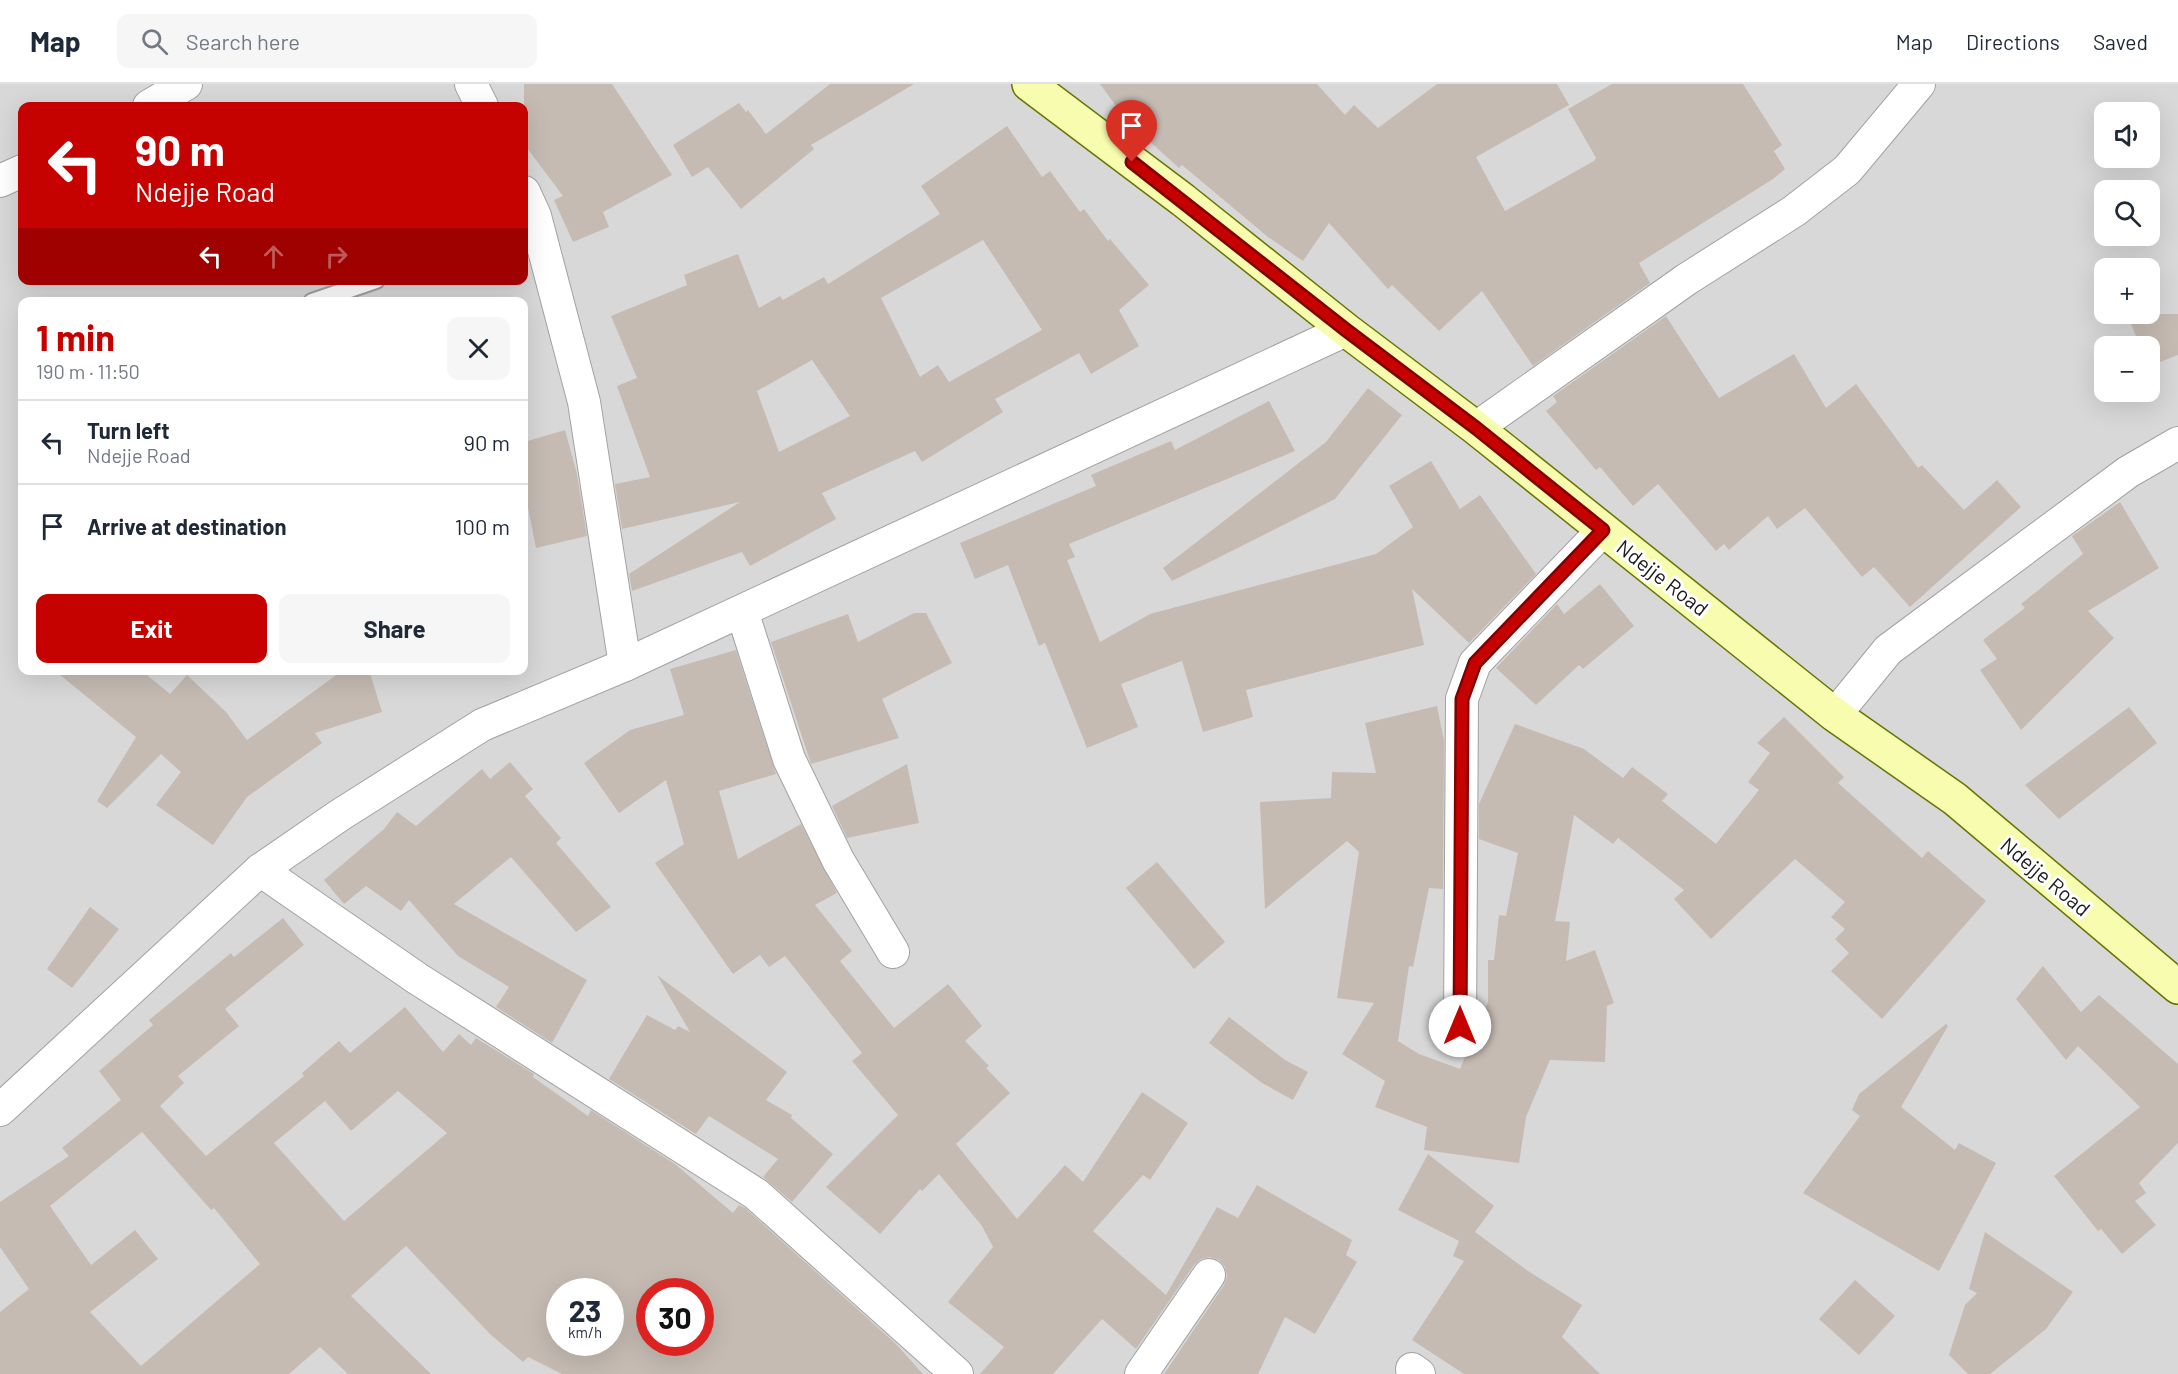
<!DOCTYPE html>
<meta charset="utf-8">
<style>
:root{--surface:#fff;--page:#f6f6f7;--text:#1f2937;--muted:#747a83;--line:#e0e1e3;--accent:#c60200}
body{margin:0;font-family:Barlow,sans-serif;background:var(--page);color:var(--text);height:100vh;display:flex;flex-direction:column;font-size:22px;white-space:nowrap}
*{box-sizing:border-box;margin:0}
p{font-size:20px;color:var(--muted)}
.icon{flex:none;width:33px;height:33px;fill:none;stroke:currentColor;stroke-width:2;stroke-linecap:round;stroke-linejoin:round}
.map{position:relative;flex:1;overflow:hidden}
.sheet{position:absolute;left:18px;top:213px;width:510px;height:378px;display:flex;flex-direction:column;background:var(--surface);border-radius:12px;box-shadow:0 6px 24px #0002}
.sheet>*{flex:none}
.guide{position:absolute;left:18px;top:18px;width:510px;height:183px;border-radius:12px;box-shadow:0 6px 24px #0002;background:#c60200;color:#fff;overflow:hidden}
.tools{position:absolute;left:2094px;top:18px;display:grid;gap:12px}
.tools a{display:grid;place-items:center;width:66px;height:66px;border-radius:12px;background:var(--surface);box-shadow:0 6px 24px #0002;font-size:30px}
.speed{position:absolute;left:546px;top:1194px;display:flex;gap:12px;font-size:30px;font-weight:700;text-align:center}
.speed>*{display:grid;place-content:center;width:78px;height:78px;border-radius:50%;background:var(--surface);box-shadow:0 6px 24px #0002;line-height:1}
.speed small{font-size:15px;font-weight:400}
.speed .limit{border:9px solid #d22;background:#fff;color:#111}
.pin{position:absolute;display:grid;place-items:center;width:51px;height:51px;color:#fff;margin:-62px -26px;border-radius:50% 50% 50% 0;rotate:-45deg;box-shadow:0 0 6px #0007}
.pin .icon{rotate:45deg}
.me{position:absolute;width:66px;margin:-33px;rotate:0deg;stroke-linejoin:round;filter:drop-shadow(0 0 4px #0008)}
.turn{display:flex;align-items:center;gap:21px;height:126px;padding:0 18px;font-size:27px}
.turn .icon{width:78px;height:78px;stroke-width:2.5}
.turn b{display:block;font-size:42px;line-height:51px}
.lanes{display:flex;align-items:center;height:57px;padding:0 18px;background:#0003;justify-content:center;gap:30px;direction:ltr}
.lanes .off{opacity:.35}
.round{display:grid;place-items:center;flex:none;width:63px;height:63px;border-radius:12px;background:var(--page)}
.headline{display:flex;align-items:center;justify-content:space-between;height:102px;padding:0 18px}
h1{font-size:36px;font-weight:700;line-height:45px;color:var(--accent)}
.button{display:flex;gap:12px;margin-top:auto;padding:12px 18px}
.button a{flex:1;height:69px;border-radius:12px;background:var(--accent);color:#fff;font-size:24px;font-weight:700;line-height:69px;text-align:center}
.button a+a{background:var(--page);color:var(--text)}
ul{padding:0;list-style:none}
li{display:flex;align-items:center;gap:18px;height:84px;padding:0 18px;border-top:2px solid var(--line)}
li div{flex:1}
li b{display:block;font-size:22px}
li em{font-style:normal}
header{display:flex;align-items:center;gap:36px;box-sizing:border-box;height:84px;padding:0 30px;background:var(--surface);border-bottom:2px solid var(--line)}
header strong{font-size:28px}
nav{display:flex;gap:33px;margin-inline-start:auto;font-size:21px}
.search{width:420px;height:54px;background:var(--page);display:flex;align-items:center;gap:15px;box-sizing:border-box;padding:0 21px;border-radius:12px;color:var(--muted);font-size:22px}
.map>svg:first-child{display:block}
</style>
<header>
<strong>Map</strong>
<div class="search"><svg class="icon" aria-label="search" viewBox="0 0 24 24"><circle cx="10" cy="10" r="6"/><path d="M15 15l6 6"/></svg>Search here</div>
<nav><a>Map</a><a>Directions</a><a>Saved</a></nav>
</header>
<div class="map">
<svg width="2178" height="1290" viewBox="0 0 2178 1290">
<rect width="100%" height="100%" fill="#ede9e0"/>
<path fill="#d9d8d8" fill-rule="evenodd" d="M0 0H2178V1290H0ZM22 22H524V196H22ZM2104 28H2150V74H2104ZM2104 106H2150V152H2104ZM2104 184H2150V230H2104ZM22 218H524V586H22ZM2104 262H2150V308H2104ZM560 1208H610V1258H560ZM650 1208H700V1258H650Z"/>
<g fill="#c5bbb3" fill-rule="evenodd">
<polygon points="524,0 612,0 672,91 603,128 609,143 573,158 554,116 563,112 524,60"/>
<polygon points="830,0 914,0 811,61 814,65 741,125 708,83 692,93 673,61 739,19 746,28 748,26 766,50"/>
<polygon points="1100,0 1317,0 1345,31 1354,21 1378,44 1437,0 1557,0 1569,21 1476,73 1505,127 1594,77 1596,74 1568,25 1612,0 1743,0 1782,61 1774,67 1785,85 1773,95 1639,179 1650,199 1533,282 1482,207 1439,247 1392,201 1388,205 1329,139 1303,177 1268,153 1182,81 1179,84 1127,37"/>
<path d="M1007 42 1042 93 1050 87 1080 128 1084 125 1108 157 1110 155 1149 201 1119 226 1139 262 1091 290 1079 269 995 315 1003 328 922 378 915 367 822 409 836 435 750 482 742 468 632 507 629 490 740 418 622 445 615 400 650 393 617 302 637 294 611 232 687 201 684 191 738 170 759 224 780 212 783 216 824 193 828 200 940 130 921 102ZM983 156 1042 246 949 298 938 281 920 293 881 214ZM812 276 850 332 779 368 757 307Z"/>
<polygon points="2127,230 2178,230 2178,271 2150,282 2150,262 2140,262"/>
<polygon points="1666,232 1719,314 1794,270 1826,324 1856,300 1918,384 1922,381 1964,426 1997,396 2021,423 1910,523 1874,483 1862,493 1805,424 1777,445 1768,432 1729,466 1724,460 1716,467 1658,400 1633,422 1600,383 1596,386 1546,327 1557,318 1553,312"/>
<polygon points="1368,304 1402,331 1335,415 1172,497 1163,484 1326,358"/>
<polygon points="1269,317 1295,367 1069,460 1075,473 1067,476 1100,558 1150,530 1376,470 1413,443 1389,402 1431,377 1460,425 1480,411 1536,490 1469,559 1412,505 1424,561 1246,606 1253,633 1203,648 1182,577 1121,600 1138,643 1087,664 1045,559 1039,562 1008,481 975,495 960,459 1096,402 1091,391 1171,357 1175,366"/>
<polygon points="565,346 577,390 587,452 536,464 524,403 524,358"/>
<polygon points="2120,418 2159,484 2088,527 2114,554 2021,646 1980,586 1997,575 1983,556 2025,524 2021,520 2083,470 2072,452"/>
<polygon points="1600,500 1634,542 1583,585 1579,581 1536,621 1496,584 1557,520 1564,530"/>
<polygon points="914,529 926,529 952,579 882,615 899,654 811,680 771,558 848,530 858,558"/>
<polygon points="736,566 776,690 719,707 738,775 801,740 837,809 815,821 852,867 840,877 894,944 948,900 982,942 965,957 989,982 986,984 1010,1009 956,1060 1017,1135 1065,1081 1083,1098 1142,1008 1188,1039 1150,1096 1143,1091 1093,1147 1166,1211 1217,1123 1238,1134 1257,1101 1352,1156 1346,1171 1357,1178 1315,1250 1285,1233 1258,1290 1164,1290 1224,1201 1227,1192 1225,1183 1219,1176 1210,1173 1201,1175 1194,1181 1136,1265 1102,1235 1053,1290 980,1290 1004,1263 948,1218 993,1163 982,1142 939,1090 922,1107 920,1105 880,1150 826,1103 898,1031 852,977 862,969 785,872 769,883 760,871 733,890 655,779 684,760 666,696 619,729 584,679 630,646 684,631 670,585"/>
<polygon points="54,586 141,586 170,610 187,591 226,628 247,656 343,586 369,586 382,628 315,649 322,659 247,713 213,761 156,721 181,688 161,670 107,724 97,717 136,653"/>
<polygon points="1437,622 1444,657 1443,805 1429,804 1413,883 1409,882 1398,957 1419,970 1460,985 1488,918 1488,876 1494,876 1499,831 1506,832 1518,769 1479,755 1479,720 1515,640 1584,665 1623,694 1632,683 1668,710 1662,717 1716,760 1759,706 1748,698 1770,669 1757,659 1784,633 1844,693 1838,699 1922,774 1928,767 1986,817 1882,935 1831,887 1849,869 1835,855 1845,845 1831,833 1845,818 1795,775 1711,855 1674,815 1684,806 1618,754 1613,760 1574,731 1555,837 1570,838 1566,877 1595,866 1614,919 1607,922 1605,978 1550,976 1526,1033 1519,1079 1424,1066 1427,1043 1375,1023 1385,997 1342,970 1374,919 1337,914 1359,768 1347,757 1265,825 1260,718 1331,714 1332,688 1376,689 1365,639"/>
<polygon points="2129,623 2157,659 2059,735 2025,701"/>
<polygon points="510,678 533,705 525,712 561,754 556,759 611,823 576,848 511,773 454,820 587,896 552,959 496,923 509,903 458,872 409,816 401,827 366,802 344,820 324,796 384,745 397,728 416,742 482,685 490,695"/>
<polygon points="907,680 919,739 847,754 832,722"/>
<polygon points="1157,778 1225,858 1194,885 1126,804"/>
<polygon points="90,823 119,845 72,904 47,885"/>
<path d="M283 834 304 861 225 925 239 942 178 992 184 999 160 1022 206 1072 304 992 302 989 339 957 350 969 405 923 443 968 459 950 471 961 476 954 534 990 533 993 588 1032 591 1026 675 1080 733 1129 739 1121 745 1124 895 1259 923 1290H562L528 1273 523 1278 491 1251 406 1162 351 1212 431 1290H348L320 1263 289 1290H0V1228L29 1205 0 1163V1118L69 1072 62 1064 121 1016 99 987 153 941 149 936 231 869 234 873ZM398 1007 447 1049 344 1137 274 1059 325 1017 351 1047ZM142 1048 211 1126 214 1124 260 1180 141 1282 90 1228 158 1175 135 1146 91 1181 50 1122ZM560 1208H610V1258H560ZM650 1208H700V1258H650Z"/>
<polygon points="2043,882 2081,928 2099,911 2178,980 2178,1059 2139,1099 2146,1109 2135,1117 2156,1141 2122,1170 2101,1145 2098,1147 2054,1092 2140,1023 2078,962 2066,976 2016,915"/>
<polygon points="657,891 787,988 766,1016 792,1031 791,1034 833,1070 792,1118 763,1093 778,1075 709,1032 696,1050 609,995 647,931 675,946 678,942 690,948"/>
<polygon points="1229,933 1285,976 1308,988 1293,1016 1262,999 1209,959"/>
<polygon points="1946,940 1948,942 1901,1023 1955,1066 1959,1059 1996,1079 1939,1187 1803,1109 1860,1032 1852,1026 1859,1010"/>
<polygon points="1428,1070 1494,1122 1475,1148 1528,1187 1582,1221 1562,1253 1600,1290 1464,1290 1412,1256 1464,1177 1453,1172 1459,1157 1398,1126"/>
<polygon points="1985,1148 2073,1208 2046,1245 1990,1290 1968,1290 1949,1271 1965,1221 1977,1209 1969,1205"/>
<polygon points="1855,1196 1895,1232 1859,1271 1819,1235"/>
</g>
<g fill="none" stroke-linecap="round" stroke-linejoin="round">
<defs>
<polyline id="lane" points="312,218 376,196"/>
<g id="street">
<polyline points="471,0 482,22"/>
<polyline points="149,22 186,0"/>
<polyline points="0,97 22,87"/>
<polyline points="524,108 535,132 584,318 625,581"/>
<polyline points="1476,344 1687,195 1794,127 1847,86 1919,0"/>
<polyline points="742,527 789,675 838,776 893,868"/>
<polyline points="1835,631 1888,566 2128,388 2178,359"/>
<polyline points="260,786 418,895 756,1110 957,1290"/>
<polyline points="1460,942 1462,615 1475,579 1603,446"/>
<polyline points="0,1026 260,786 340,731 482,641 625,581 1346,246"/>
<polyline points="1412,1285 1419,1290"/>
<polyline points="1141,1290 1209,1191"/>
</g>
<polyline id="secondary" points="1029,0 1183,116 1346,246 1476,344 1835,631 1955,715 2178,903"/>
</defs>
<use href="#lane" stroke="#a2a2a2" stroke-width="20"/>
<use href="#street" stroke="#a2a2a2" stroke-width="34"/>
<use href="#secondary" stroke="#667400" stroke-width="36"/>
<use href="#lane" stroke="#fff" stroke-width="16"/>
<use href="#street" stroke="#fff" stroke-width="32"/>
<use href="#secondary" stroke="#f7fcaf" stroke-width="33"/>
</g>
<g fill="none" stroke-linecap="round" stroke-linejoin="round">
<defs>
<polyline id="route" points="1132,78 1346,246 1476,344 1603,446 1475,579 1462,615 1460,942"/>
</defs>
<use href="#route" stroke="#810100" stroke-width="15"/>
<use href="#route" stroke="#c60200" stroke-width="10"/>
</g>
<g text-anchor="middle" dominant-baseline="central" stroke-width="6" stroke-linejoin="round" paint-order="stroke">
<g font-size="21" fill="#1b1b1b" stroke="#fff">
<text transform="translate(1663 493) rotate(38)">Ndejje Road</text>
<text transform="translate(2046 792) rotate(40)">Ndejje Road</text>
</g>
</g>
</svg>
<div class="tools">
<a><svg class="icon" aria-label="sound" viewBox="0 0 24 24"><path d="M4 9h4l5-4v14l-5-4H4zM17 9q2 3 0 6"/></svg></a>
<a><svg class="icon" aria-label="search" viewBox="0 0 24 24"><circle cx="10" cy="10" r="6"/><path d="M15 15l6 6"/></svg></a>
<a>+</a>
<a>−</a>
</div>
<div class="speed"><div>23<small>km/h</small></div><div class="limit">30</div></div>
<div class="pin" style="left:1132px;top:78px;background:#d93025"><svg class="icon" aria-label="arrive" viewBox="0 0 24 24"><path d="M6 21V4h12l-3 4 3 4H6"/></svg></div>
<svg class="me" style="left:1460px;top:942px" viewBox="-20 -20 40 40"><circle r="19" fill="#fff"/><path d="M0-13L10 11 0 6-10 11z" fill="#c60200"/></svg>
<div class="guide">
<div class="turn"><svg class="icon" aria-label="left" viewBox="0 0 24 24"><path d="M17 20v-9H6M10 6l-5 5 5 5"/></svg><div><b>90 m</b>Ndejje Road</div></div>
<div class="lanes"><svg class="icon" aria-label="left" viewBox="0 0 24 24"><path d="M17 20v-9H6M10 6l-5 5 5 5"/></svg><svg class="icon off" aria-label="ahead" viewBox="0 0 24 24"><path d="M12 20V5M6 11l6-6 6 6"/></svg><svg class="icon off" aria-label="right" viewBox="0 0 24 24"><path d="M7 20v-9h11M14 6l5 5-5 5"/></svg></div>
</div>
<section class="sheet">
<div class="headline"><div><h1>1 min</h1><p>190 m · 11:50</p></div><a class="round"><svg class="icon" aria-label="close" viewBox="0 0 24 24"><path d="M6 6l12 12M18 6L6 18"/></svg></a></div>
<ul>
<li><svg class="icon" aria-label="left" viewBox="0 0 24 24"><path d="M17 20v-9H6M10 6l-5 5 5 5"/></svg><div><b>Turn left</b><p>Ndejje Road</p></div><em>90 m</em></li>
<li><svg class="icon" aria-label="arrive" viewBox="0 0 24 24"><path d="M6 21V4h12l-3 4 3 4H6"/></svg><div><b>Arrive at destination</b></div><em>100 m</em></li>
</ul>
<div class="button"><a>Exit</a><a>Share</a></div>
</section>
</div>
